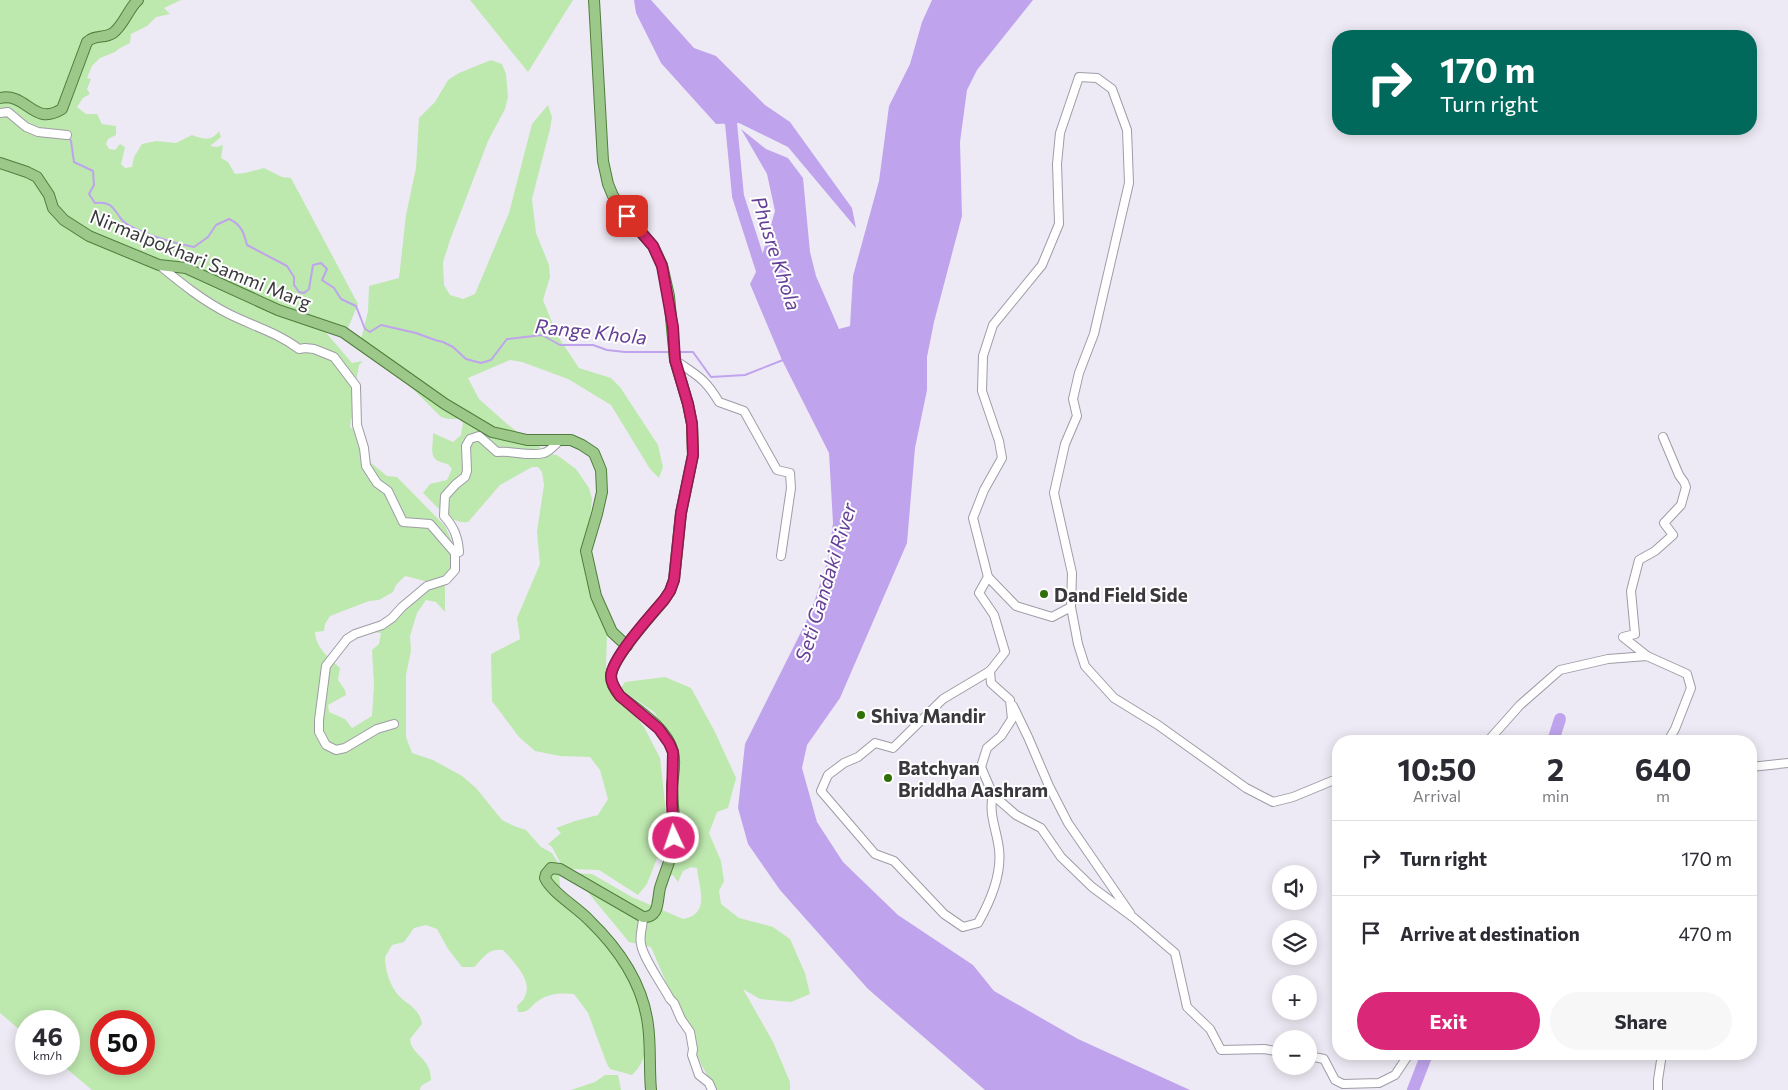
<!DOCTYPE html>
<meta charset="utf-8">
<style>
:root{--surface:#fff;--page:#f7f7f7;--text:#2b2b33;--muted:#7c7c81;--line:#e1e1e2;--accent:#db2777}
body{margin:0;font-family:Commissioner,sans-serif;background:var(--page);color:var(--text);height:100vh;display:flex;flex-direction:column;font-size:19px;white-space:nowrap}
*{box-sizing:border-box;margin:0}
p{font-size:16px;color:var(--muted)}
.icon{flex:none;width:28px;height:28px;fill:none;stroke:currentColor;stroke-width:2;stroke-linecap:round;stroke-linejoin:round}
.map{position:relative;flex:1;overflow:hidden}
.panel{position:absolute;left:1332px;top:735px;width:425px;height:325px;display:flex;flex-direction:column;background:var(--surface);border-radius:20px;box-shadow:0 2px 12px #0003}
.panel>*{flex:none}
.banner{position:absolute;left:1332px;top:30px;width:425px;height:105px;border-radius:20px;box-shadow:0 2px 12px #0003;background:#00695c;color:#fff;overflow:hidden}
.buttons{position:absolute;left:1272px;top:865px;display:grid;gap:10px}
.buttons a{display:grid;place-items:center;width:45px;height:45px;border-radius:50%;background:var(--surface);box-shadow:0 2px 12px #0003;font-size:25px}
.speed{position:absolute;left:15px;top:1010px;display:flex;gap:10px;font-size:25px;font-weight:700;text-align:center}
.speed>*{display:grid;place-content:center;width:65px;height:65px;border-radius:50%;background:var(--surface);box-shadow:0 2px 12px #0003;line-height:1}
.speed small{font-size:12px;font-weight:400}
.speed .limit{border:8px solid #d22;background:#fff;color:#111}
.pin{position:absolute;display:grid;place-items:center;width:42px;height:42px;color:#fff;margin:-21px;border-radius:10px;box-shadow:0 2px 8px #0006}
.me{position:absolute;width:55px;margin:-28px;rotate:357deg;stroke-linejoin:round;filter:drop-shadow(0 0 4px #0008)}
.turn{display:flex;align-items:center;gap:18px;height:105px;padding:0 25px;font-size:22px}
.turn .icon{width:65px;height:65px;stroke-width:2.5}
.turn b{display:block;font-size:35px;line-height:42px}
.eta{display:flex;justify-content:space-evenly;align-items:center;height:85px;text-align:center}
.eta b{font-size:30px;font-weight:700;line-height:35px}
.action{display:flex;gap:10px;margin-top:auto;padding:10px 25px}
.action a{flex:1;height:58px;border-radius:30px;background:var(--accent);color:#fff;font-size:20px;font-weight:700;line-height:58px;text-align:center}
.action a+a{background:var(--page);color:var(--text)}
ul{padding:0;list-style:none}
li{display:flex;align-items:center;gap:15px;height:75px;padding:0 25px;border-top:1px solid var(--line)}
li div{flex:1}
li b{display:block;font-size:19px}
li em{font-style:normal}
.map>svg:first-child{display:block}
</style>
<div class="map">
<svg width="1788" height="1090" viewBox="0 0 1788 1090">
<rect width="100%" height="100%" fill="#eeeaf5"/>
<g fill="#bde8ae" fill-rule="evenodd">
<path d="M0 0H181L164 8 170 14 156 17 147 26 131 34 130 43 120 48 115 52 100 58 92 66 87 78 91 79 87 89 90 94 83 98 77 107 86 114H97L102 124 116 126V135L108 139 106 144 109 149 115 150 120 144 125 147 121 164 125 168 132 167 134 157 142 144 156 141 176 143 192 135C203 139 211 142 219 131L221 137 210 146 217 147 223 145 221 158 228 162 235 174 245 173 264 168 282 177 291 178 358 304 348 328 335 325 322 328 352 363 363 361 359 365 357 377 353 385 359 411 351 419 350 427 364 437 371 463 387 476 397 477 445 526 452 542 453 558 451 570 436 581 426 585 425 581 405 576 396 585 393 592 379 600 369 601 330 616 325 624 324 631 315 632C316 648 329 658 340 668L338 680 345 690 346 695 328 705 329 712 345 719 352 728 372 716 374 685 372 650 379 644 381 633 371 632 428 588 444 582 445 587V612L436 602 426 600 417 613 410 636 411 651 406 675V737L412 753 433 760 462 776 476 788 502 820 514 826 526 830 541 847 552 853 558 863 561 897C600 933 643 977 645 1034 645 1053 646 1061 632 1075L610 1069 607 1064 588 1013 574 994C562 993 549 993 538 1001 530 1006 530 1013 518 1012L517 1006C520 1003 524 1000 525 996 533 980 513 961 503 950 487 948 484 958 474 967H462L448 949 437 929 426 925 414 928 404 942 392 945 385 957C385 970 390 987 400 997 410 1006 420 1010 422 1024L410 1039C412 1057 431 1057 431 1080L421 1086 420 1090H92L61 1064H69V1021H26V1035L0 1013ZM101 1021H144V1064H101Z"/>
<polygon points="470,0 573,0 528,72"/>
<path d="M491 60 502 64 506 74 507 86 508 97 505 109 488 141 450 240 443 262 444 285 450 295 463 299 475 294 509 213 532 124 548 105 552 117 550 129 532 199 536 233 549 265 550 277 543 300 557 335 579 368 611 378 620 387 658 445 663 467 659 478 650 469 611 405 568 379 522 362 510 360 468 378 479 399 506 423 527 440 537 444 545 453 557 455 576 469 589 488 592 499 585 575 596 611 607 632 606 667 614 689 644 727 660 758 668 830 647 884 638 895 599 870 571 869 561 864 552 847 548 844 561 833 556 828 575 821 598 815 608 799 600 770 590 757 560 756 535 751 519 737 492 701 491 654 520 639 517 618 540 564 537 532 544 485 542 472 538 467H532L500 485 468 522C450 525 435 504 423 493L430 484 447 480 452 469 448 464C427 460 433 452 433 433L453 442 461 435 463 423 459 419H448L441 417 396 372 362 353 359 348 368 311 369 286 399 278 406 215 416 168 419 118 435 102 448 80 459 73Z"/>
<path d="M665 677 691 688 715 732 736 778 728 808 717 812 709 833 721 861 724 881 719 891 721 904 739 918 773 927 790 939 805 973 810 994 791 1002 760 999 743 989 773 1042 790 1082V1090H716L702 1066 651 947 629 942 572 873 592 874 632 897 683 919C687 918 692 917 695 914 707 905 698 881 697 868L691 867 683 871 678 882 673 875 665 877 678 838 673 810 678 749 654 712 620 689 625 682Z"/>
<polygon points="605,1075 618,1075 621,1090 571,1090 595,1082"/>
</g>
<g fill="#bfa4ed">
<polygon points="634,0 651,0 694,48 716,56 765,105 790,122 852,208 856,228 788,147 739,123 716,124 661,63 636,13"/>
<polygon points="932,0 1033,0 977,70 967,90 960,142 962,216 934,322 927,357 927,390 915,448 907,543 840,698 807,745 802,768 817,822 843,862 898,915 973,965 994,991 1078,1039 1190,1090 985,1090 868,989 780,890 748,844 738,808 745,744 811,612 828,559 833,523 829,453 782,360 750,284 759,266 775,211 767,174 741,129 766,149 788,158 803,178 810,252 816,276 839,329 850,326 853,276 879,181 889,106 910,64 922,22"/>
</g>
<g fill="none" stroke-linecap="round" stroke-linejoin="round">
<g stroke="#bfa4ed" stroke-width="2">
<path d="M68 137 71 141 74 162 93 171 94 185 89 194 95 203C113 201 113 209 122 220 133 232 178 244 194 247L208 237 216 225 229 219C241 224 244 233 247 245L287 266 294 277V285L299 292 304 293 309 289 313 265 321 263 327 269 322 280 334 288 341 299 356 306 365 329 370 332 381 325 416 333 435 340 443 342 453 347 466 359 481 363 491 360 507 339 542 335 560 345H593L607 350 625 352H671"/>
<polyline points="679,352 693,352 711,377 745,375 783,360"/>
</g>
<g stroke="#bfa4ed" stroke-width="12">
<polyline points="722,109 731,123 738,196 765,280"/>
<polyline points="1553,741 1560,719"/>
<polyline points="1413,1090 1427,1054"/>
</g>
<defs>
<g id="minor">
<polyline points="0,113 8,112 26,127 38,132 67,135"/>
<path d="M159 265C181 283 203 301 229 314 253 326 278 333 299 349L305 348 314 349 334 357 356 386 357 425 364 448 366 466 377 483 388 491 403 522 430 524 455 553"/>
<path d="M675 360C697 376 704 377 719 402L744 411 777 470 790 473 791 488 781 556"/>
<path d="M988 577 979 593 994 615 1005 652 990 671 943 699 893 748 875 743 858 757 844 763 828 775 821 791 875 854 894 861 944 914 963 927 978 923C990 902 1002 874 999 849 997 831 988 813 993 795"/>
<polyline points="1071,607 1052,617 1016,606 988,577 973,518 984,490 1002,458 999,441 982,391 983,356 993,325 1042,265 1059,224 1057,164 1060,133 1079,77 1097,78 1112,89 1127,130 1129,183 1094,334 1079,373 1073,399 1077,416 1065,444 1054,493 1072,573 1071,607 1078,644 1085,666 1114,698 1158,725 1246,788 1273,802 1293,797 1339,778"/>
<polyline points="1647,656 1623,637 1635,634 1631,591 1639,560 1655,551 1673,535 1664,523 1681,505 1686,487 1684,482 1679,475 1663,437"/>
<polyline points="990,671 991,683 1010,700 1012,719 1001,736 987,748 981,767 993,795 1016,815 1041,828 1061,857 1092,887 1134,918 1175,953 1187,1007 1210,1029 1221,1050 1264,1049 1281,1052"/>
<polyline points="1013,706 1028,737 1049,786 1068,823 1130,913"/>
<path d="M394 724 377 729 345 748 336 750 326 745 319 732V720L326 666 347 639 355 634 382 625 392 618 402 607 427 586 446 580 455 570V553L459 552C458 537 454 527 444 516L445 496 456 484 465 477 467 471 466 446 470 439 479 436 497 452C512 450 528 457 544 453 549 452 555 445 559 441"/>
<polyline points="1488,741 1520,705 1560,670 1608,659 1647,656 1687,674 1691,688 1675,729 1668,741"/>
<polyline points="1751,767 1788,763"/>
<path d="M643 917C643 927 639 935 641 944 643 958 662 984 670 999L674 1003 681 1019 690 1032 693 1049 692 1055 699 1075 709 1083 712 1090"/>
<polyline points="1339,1019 1337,1021 1339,1022"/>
<polyline points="1309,1056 1324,1059 1335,1080 1343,1084 1379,1083 1395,1075 1409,1054"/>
<polyline points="1658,1090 1658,1080 1662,1054"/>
</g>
<g id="major">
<path d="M594 0 603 161 608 184 613 196 627 216 653 246 662 265 669 296 675 360 688 404 692 424 693 455 681 513 674 580 670 591 664 600C651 616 612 658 611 676 611 684 615 690 620 696 639 711 667 728 673 752 676 763 673 775 672 786 672 801 674 814 675 828 676 850 666 868 660 888 657 900 660 918 643 917L560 869 551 868 546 874 545 878C551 892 578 908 589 920 618 948 643 984 648 1025 651 1046 649 1068 651 1090"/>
<path d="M0 98C27 92 33 127 62 109L87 42C95 34 104 39 113 33 124 25 128 9 138 0"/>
<polyline points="0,163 27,172 37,177 49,195 53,208 64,220 89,236 159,265 186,268 278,310 343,332 445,404 492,432 527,440 571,440 582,445 594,453 601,470 602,492 597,514 586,551 596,596 612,632 627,646"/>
</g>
</defs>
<use href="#minor" stroke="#9f9ca6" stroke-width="10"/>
<use href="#major" stroke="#4f7e3c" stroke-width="12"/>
<use href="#minor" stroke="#fff" stroke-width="8"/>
<use href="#major" stroke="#9cc889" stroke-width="10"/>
</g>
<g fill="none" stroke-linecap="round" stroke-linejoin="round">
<defs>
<path id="route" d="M627 216 653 246 662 266 673 327 675 360 688 404 692 424 693 455 681 513 674 580 670 591 664 600C651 615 612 658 611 676 611 684 616 690 620 696L659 729 669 743 673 752 672 804 674 838"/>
</defs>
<use href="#route" stroke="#8e194d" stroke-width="12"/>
<use href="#route" stroke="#db2777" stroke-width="9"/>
</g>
<g fill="#307009" stroke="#fff" stroke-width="2">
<circle cx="1044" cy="594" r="5"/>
<circle cx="861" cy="715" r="5"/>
<circle cx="888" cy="778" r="5"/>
</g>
<g text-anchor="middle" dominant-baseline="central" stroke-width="4" stroke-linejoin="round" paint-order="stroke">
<g font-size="19" fill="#3a383d" stroke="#fff">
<text transform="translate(201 259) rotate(22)">Nirmalpokhari Sammi Marg</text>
</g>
<g font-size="19" font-weight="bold" fill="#3a383d" stroke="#fff" text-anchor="start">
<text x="1054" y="594">Dand Field Side</text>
<text x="871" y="715">Shiva Mandir</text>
<text x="898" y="767">Batchyan<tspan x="898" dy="22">Briddha Aashram</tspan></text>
</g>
<g font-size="20" font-style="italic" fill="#654096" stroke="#fff">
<text transform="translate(777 253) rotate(72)">Phusre Khola</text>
<text transform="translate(591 331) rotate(6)">Range Khola</text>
<text transform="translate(825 582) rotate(-73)">Seti Gandaki River</text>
</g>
</g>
</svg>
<div class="buttons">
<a><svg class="icon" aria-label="sound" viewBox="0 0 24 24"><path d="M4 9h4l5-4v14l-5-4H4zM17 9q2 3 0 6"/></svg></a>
<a><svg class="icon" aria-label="layers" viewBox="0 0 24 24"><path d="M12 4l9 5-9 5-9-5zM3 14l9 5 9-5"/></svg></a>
<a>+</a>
<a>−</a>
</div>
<div class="speed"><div>46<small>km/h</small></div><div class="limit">50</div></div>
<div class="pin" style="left:627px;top:216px;background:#d93025"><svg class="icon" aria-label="arrive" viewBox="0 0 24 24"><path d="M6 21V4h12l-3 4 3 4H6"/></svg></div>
<svg class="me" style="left:674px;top:838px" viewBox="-20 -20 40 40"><circle r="17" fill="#db2777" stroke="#fff" stroke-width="3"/><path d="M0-11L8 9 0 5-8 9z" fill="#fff"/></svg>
<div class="banner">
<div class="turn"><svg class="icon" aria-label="right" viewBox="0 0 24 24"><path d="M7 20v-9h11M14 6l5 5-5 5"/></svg><div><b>170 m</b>Turn right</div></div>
</div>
<section class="panel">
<div class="eta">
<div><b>10:50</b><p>Arrival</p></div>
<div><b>2</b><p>min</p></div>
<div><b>640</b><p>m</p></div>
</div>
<ul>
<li><svg class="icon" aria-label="right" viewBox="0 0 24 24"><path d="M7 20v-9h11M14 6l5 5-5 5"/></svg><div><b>Turn right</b></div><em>170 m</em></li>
<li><svg class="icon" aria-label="arrive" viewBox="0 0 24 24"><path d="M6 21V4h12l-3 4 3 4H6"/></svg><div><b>Arrive at destination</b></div><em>470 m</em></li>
</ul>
<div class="action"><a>Exit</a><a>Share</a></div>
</section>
</div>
